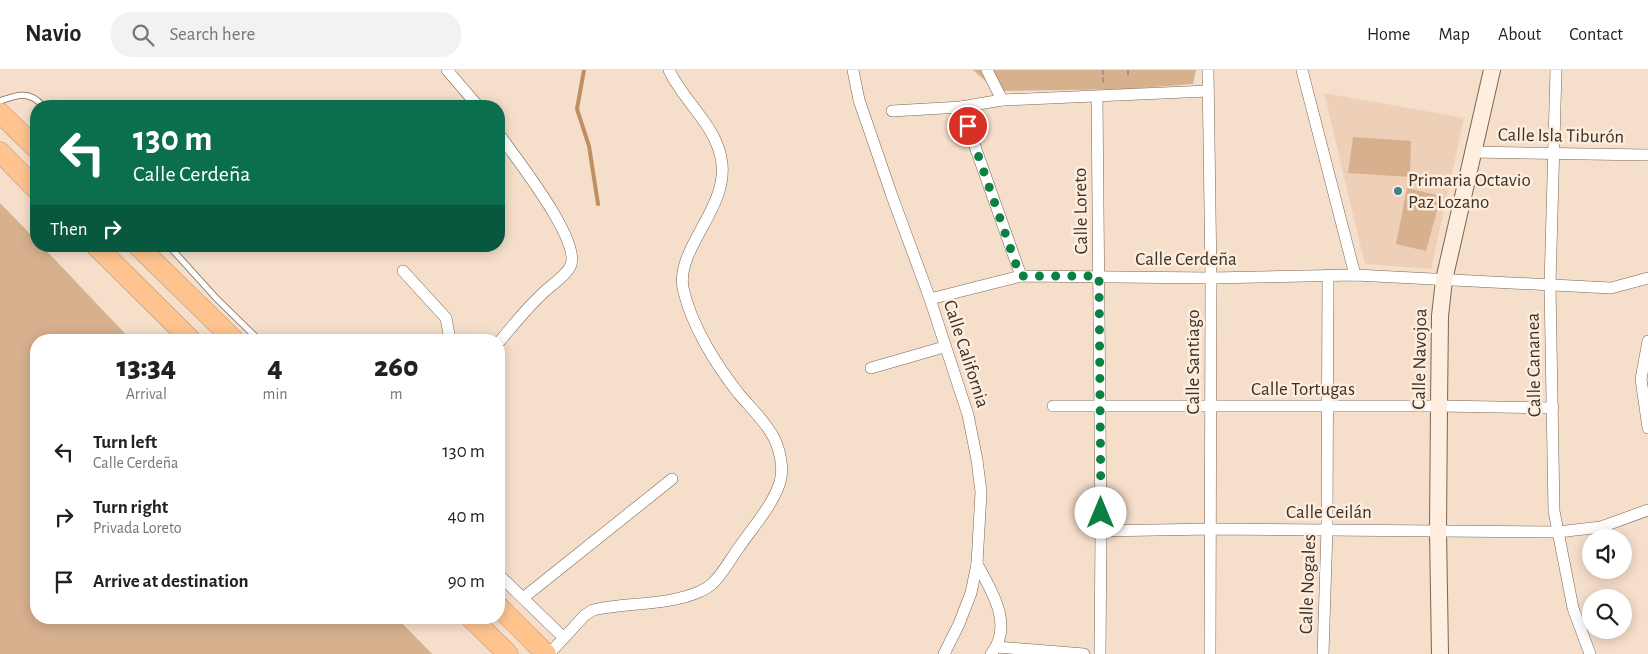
<!DOCTYPE html>
<meta charset="utf-8">
<style>
:root{--surface:#fff;--page:#f2f2f2;--text:#222;--muted:#767676;--line:#e0e0e0}
body{margin:0;font-family:"Alegreya Sans",sans-serif;background:var(--page);color:var(--text);height:100vh;display:flex;flex-direction:column;font-size:19px;white-space:nowrap}
*{box-sizing:border-box;margin:0}
p{font-size:16px;color:var(--muted)}
.icon{flex:none;width:28px;height:28px;fill:none;stroke:currentColor;stroke-width:2;stroke-linecap:round;stroke-linejoin:round}
.map{position:relative;flex:1;overflow:hidden}
.side{position:absolute;left:30px;top:264px;width:475px;height:290px;display:flex;flex-direction:column;background:var(--surface);border-radius:20px;box-shadow:0 2px 12px #0003}
.side>*{flex:none}
.top-card{position:absolute;left:30px;top:30px;width:475px;height:152px;border-radius:20px;box-shadow:0 2px 12px #0003;background:#0b6e4f;color:#fff;overflow:hidden}
.buttons{position:absolute;left:1582px;top:459px;display:grid;gap:10px}
.buttons a{display:grid;place-items:center;width:50px;height:50px;border-radius:50%;background:var(--surface);box-shadow:0 2px 12px #0003;font-size:25px}
.pin{position:absolute;display:grid;place-items:center;width:42px;height:42px;color:#fff;margin:-21px;border:2px solid #fff;border-radius:50%;box-shadow:0 1px 5px #0007}
.me{position:absolute;width:55px;margin:-28px;rotate:0deg;stroke-linejoin:round;filter:drop-shadow(0 0 4px #0008)}
.turn{display:flex;align-items:center;gap:18px;height:105px;padding:0 20px;font-size:22px}
.turn .icon{width:65px;height:65px;stroke-width:2.5}
.turn b{display:block;font-size:35px;line-height:42px}
.then{display:flex;align-items:center;height:48px;padding:0 20px;background:#0003;gap:10px;font-size:19px}
.eta{display:flex;justify-content:space-evenly;align-items:center;height:85px;text-align:center}
.eta b{font-size:30px;font-weight:800;line-height:35px}
ul{padding:0;list-style:none}
li{display:flex;align-items:center;gap:15px;height:65px;padding:0 20px}
li div{flex:1}
li b{display:block;font-size:19px}
li em{font-style:normal}
header{display:flex;align-items:center;gap:30px;box-sizing:border-box;height:70px;padding:0 25px;background:var(--surface);border-bottom:1px solid var(--line)}
header strong{font-size:24px}
nav{display:flex;gap:28px;margin-inline-start:auto;font-size:18px}
.search{width:350px;height:45px;background:var(--page);display:flex;align-items:center;gap:12px;box-sizing:border-box;padding:0 18px;border-radius:20px;color:var(--muted);font-size:19px}
.map>svg:first-child{display:block}
</style>
<header>
<strong>Navio</strong>
<div class="search"><svg class="icon" aria-label="search" viewBox="0 0 24 24"><circle cx="10" cy="10" r="6"/><path d="M15 15l6 6"/></svg>Search here</div>
<nav><a>Home</a><a>Map</a><a>About</a><a>Contact</a></nav>
</header>
<div class="map">
<svg width="1648" height="584" viewBox="0 0 1648 584">
<rect width="100%" height="100%" fill="#f5deca"/>
<polygon fill="#edd0b7" points="1324,23 1464,48 1431,199 1365,194"/>
<g fill="#d7b08e">
<polygon points="973,0 1196,0 1193,14 1127,19 997,21"/>
<polygon points="1353,67 1411,71 1410,107 1348,103"/>
<polygon points="1407,118 1441,126 1426,181 1396,174"/>
<polygon points="0,133 36,170 36,176 42,176 131,270 36,270 36,548 397,548 432,584 0,584"/>
</g>
<g fill="none" stroke-linecap="round" stroke-linejoin="round">
<polyline stroke="#bf8e61" stroke-width="4" points="584,0 577,39 589,76 598,134"/>
<defs>
<g id="lane">
<path d="M0 31C17 25 29 20 43 36"/>
<polyline points="169,176 217,229 259,270"/>
</g>
<g id="street">
<polyline points="447,0 478,36"/>
<polyline points="853,0 859,30 892,126 930,229 968,345 977,390 981,422 977,494 971,523 959,554 944,584"/>
<polyline points="987,0 1002,30"/>
<polyline points="1208,0 1211,208 1210,584"/>
<polyline points="1302,0 1355,205"/>
<polyline points="1556,0 1550,215 1554,441 1573,538 1590,584"/>
<polyline points="1097,27 1101,461 1100,584"/>
<polyline points="961,37 1021,206"/>
<polyline points="892,41 961,37 1002,30 1208,21"/>
<path d="M499 64C514 86 584 173 570 197 563 209 549 216 540 226 525 240 512 257 499 272"/>
<polyline points="1472,82 1648,85"/>
<polyline points="403,201 446,248 450,270"/>
<polyline points="930,229 1021,206 1211,208 1355,205 1611,218 1648,208"/>
<polyline points="1648,271 1641,309 1648,358"/>
<polyline points="871,298 944,277"/>
<polyline points="1053,336 1439,336 1553,338"/>
<polyline points="1101,461 1211,459 1558,462 1601,457 1648,440"/>
<path d="M977 494C992 521 1014 556 991 584"/>
<polyline points="499,505 564,568"/>
<polyline points="523,528 672,409"/>
<polyline points="997,577 1084,584"/>
<path d="M549 584 585 545 593 540C628 532 668 536 701 521 705 519 710 516 713 513 724 502 731 488 740 476 753 457 773 435 780 412 784 399 780 380 774 368 766 352 751 338 739 324 716 295 691 255 683 218 676 179 727 139 722 94 718 56 684 33 669 0"/>
<polyline points="1323,584 1327,459 1328,205"/>
</g>
<polyline id="secondary" points="1440,584 1438,460 1439,336 1440,246 1444,210 1492,0"/>
<g id="highway">
<polyline points="0,43 36,78"/>
<polyline points="0,82 36,119"/>
<polyline points="96,176 191,270"/>
<polyline points="138,176 234,270"/>
<polyline points="499,537 546,584"/>
<polyline points="471,548 508,584"/>
</g>
</defs>
<use href="#lane" stroke="#7a6655" stroke-width="7"/>
<use href="#street" stroke="#7a6655" stroke-width="12"/>
<use href="#secondary" stroke="#7a6655" stroke-width="18"/>
<use href="#highway" stroke="#b9906b" stroke-width="21"/>
<g stroke="#a49385" stroke-width="2" stroke-dasharray="5 2.5" stroke-linecap="butt">
<polyline points="1103,0 1103,14"/>
<polyline points="1128,0 1128,7"/>
</g>
<use href="#lane" stroke="#fff" stroke-width="5.5"/>
<use href="#street" stroke="#fff" stroke-width="11"/>
<use href="#secondary" stroke="#ffeddd" stroke-width="16"/>
<use href="#highway" stroke="#fec38f" stroke-width="20"/>
</g>
<g fill="none" stroke-linecap="round" stroke-linejoin="round">
<polyline stroke="#0b8043" stroke-width="9" stroke-dasharray="0 16.2" points="968,56 1020,206 1099,206 1101,443"/>
</g>
<circle fill="#3d828f" stroke="#feecdc" stroke-width="2" cx="1398" cy="121" r="5"/>
<g text-anchor="middle" dominant-baseline="central" stroke-width="5" stroke-linejoin="round" paint-order="stroke">
<g font-size="19" fill="#3a3129" stroke="#feecdc">
<text transform="translate(1561 66) rotate(1)">Calle Isla Tiburón</text>
<text transform="translate(1081 141) rotate(-91)">Calle Loreto</text>
<text x="1186" y="189">Calle Cerdeña</text>
<text transform="translate(966 284) rotate(72)">Calle California</text>
<text transform="translate(1420 289) rotate(-89)">Calle Navojoa</text>
<text transform="translate(1193 292) rotate(-90)">Calle Santiago</text>
<text transform="translate(1534 295) rotate(-91)">Calle Cananea</text>
<text x="1303" y="319">Calle Tortugas</text>
<text x="1329" y="442">Calle Ceilán</text>
<text transform="translate(1308 514) rotate(-88)">Calle Nogales</text>
</g>
<g font-size="19" fill="#3a3129" stroke="#feecdc" text-anchor="start">
<text x="1408" y="110">Primaria Octavio<tspan x="1408" dy="22">Paz Lozano</tspan></text>
</g>
</g>
</svg>
<div class="buttons">
<a><svg class="icon" aria-label="sound" viewBox="0 0 24 24"><path d="M4 9h4l5-4v14l-5-4H4zM17 9q2 3 0 6"/></svg></a>
<a><svg class="icon" aria-label="search" viewBox="0 0 24 24"><circle cx="10" cy="10" r="6"/><path d="M15 15l6 6"/></svg></a>
</div>
<div class="pin" style="left:968px;top:56px;background:#d93025"><svg class="icon" aria-label="arrive" viewBox="0 0 24 24"><path d="M6 21V4h12l-3 4 3 4H6"/></svg></div>
<svg class="me" style="left:1101px;top:443px" viewBox="-20 -20 40 40"><circle r="19" fill="#fff"/><path d="M0-13L10 11 0 6-10 11z" fill="#0b8043"/></svg>
<div class="top-card">
<div class="turn"><svg class="icon" aria-label="left" viewBox="0 0 24 24"><path d="M17 20v-9H6M10 6l-5 5 5 5"/></svg><div><b>130 m</b>Calle Cerdeña</div></div>
<div class="then">Then<svg class="icon" aria-label="right" viewBox="0 0 24 24"><path d="M7 20v-9h11M14 6l5 5-5 5"/></svg></div>
</div>
<section class="side">
<div class="eta">
<div><b>13:34</b><p>Arrival</p></div>
<div><b>4</b><p>min</p></div>
<div><b>260</b><p>m</p></div>
</div>
<ul>
<li><svg class="icon" aria-label="left" viewBox="0 0 24 24"><path d="M17 20v-9H6M10 6l-5 5 5 5"/></svg><div><b>Turn left</b><p>Calle Cerdeña</p></div><em>130 m</em></li>
<li><svg class="icon" aria-label="right" viewBox="0 0 24 24"><path d="M7 20v-9h11M14 6l5 5-5 5"/></svg><div><b>Turn right</b><p>Privada Loreto</p></div><em>40 m</em></li>
<li><svg class="icon" aria-label="arrive" viewBox="0 0 24 24"><path d="M6 21V4h12l-3 4 3 4H6"/></svg><div><b>Arrive at destination</b></div><em>90 m</em></li>
</ul>
</section>
</div>
